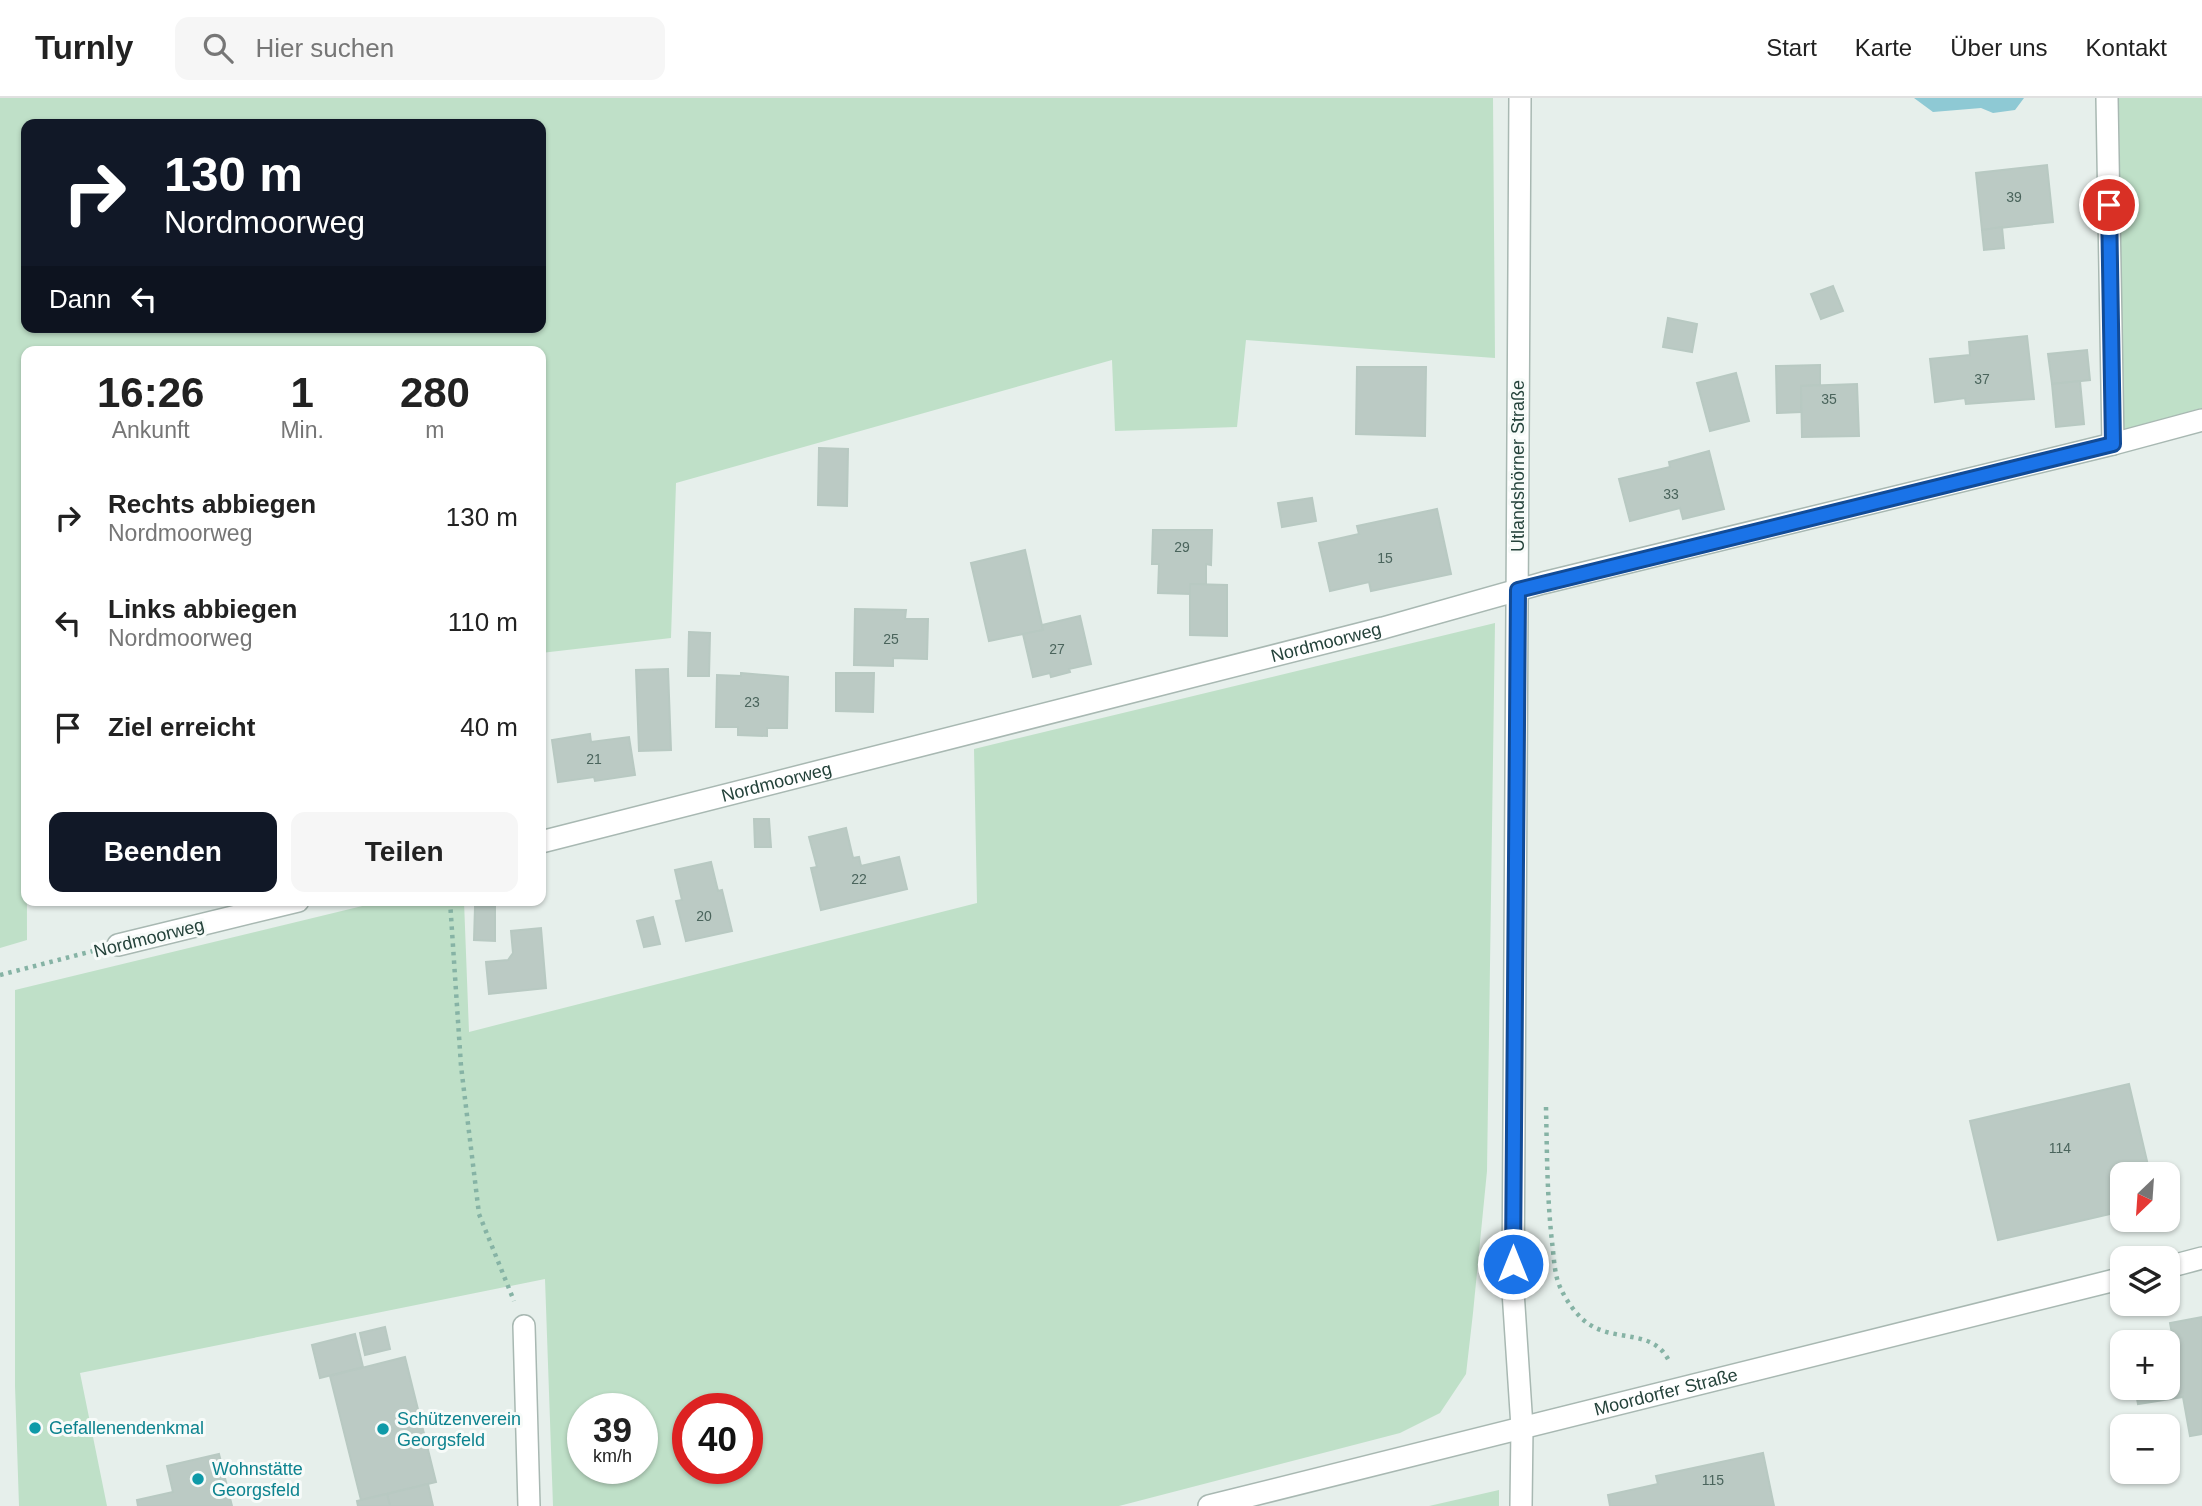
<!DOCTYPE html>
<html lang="de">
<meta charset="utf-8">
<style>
:root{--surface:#fff;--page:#f6f6f6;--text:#222;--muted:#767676;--line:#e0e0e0;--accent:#111827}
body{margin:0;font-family:Arial,sans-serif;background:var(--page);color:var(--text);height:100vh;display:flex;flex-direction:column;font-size:26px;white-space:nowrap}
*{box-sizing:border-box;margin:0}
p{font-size:23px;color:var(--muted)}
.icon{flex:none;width:38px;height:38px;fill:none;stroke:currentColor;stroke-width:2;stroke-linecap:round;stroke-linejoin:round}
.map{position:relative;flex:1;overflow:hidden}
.side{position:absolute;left:21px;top:248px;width:525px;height:560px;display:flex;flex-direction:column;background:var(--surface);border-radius:14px;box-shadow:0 2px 5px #0004}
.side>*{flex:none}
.top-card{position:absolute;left:21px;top:21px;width:525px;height:214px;border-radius:14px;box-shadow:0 2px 5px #0004;background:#111827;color:#fff;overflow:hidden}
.needle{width:46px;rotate:205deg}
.buttons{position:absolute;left:2110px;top:1064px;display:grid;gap:14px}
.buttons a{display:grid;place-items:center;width:70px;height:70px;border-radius:14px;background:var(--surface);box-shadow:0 2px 5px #0004;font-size:35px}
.speed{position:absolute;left:567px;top:1295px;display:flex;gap:14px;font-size:35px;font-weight:700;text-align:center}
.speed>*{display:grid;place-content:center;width:91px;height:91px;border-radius:50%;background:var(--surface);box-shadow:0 2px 5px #0004;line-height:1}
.speed small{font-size:18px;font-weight:400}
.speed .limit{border:10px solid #d22;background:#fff;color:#111}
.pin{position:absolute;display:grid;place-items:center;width:60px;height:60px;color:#fff;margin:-30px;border:4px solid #fff;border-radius:50%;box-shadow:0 2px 7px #0007}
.me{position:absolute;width:77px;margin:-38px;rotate:0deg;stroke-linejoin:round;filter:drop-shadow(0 0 5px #0008)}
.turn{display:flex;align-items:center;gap:24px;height:147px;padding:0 28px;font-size:32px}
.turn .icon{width:91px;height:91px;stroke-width:2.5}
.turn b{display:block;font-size:49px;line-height:60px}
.then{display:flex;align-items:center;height:66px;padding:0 28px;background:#0003;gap:14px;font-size:26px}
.eta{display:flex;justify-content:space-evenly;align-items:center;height:119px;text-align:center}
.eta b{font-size:42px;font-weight:700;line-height:49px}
.cta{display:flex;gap:14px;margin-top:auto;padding:14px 28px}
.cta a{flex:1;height:80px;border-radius:14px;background:var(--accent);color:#fff;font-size:28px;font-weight:700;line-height:80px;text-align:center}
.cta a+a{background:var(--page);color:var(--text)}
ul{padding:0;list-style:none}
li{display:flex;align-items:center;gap:21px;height:105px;padding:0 28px}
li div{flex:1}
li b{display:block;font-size:26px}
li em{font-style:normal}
header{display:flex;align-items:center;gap:42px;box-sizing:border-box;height:98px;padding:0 35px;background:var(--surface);border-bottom:2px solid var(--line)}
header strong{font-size:33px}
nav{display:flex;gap:38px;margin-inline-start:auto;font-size:24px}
.search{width:490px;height:63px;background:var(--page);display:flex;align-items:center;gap:18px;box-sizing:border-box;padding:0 24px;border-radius:14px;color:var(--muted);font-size:26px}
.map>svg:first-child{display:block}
</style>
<header>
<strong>Turnly</strong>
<div class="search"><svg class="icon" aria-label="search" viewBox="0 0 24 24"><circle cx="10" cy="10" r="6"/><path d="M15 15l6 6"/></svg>Hier suchen</div>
<nav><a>Start</a><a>Karte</a><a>Über uns</a><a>Kontakt</a></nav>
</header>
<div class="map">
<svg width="2202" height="1408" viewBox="0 0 2202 1408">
<rect width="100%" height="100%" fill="#e6efeb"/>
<g fill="#bfe0c8" fill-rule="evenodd">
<path d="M0 0H1493L1495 260 1246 242 1237 329 1115 333 1112 262 676 385 671 540 541 555V254H26L27 842 0 850ZM26 26H541V229H26Z"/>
<polygon points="2119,0 2202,0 2202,310 2122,333"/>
<path d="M1495 525 1487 1073 1473 1215 1466 1276 1440 1315 1400 1335 1119 1408H553L545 1181 80 1275 107 1408H19L15 1288V892L383 803H464L469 934 977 805 974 651ZM583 1311H642V1370H583ZM688 1311H747V1370H688Z"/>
<polygon points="1499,1392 1499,1408 1429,1408"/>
</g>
<polygon fill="#8ec9d4" points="1914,0 2024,0 2015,12 1993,15 1981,10 1933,14"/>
<g fill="#bbcac4" stroke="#b8c9c2" stroke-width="2">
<polygon points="2047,67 2053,124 1982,132 1976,75"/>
<polygon points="2002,129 2004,150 1984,152 1982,132"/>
<polygon points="1833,188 1843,213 1821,221 1811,196"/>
<polygon points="1668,220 1697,226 1692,254 1663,249"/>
<polygon points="2027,238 2034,301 1966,306 1965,300 1935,304 1930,261 1970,257 1969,244"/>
<polygon points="2087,252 2090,282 2052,286 2048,256"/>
<polygon points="1820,267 1820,287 1801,288 1801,314 1777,315 1776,268"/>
<polygon points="1357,269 1426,269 1425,338 1356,336"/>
<polygon points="1736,275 1749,323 1710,333 1697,285"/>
<polygon points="2080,283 2084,326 2056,329 2052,286"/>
<polygon points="1857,286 1859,338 1802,339 1801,288"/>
<polygon points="819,350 848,351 847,408 818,407"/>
<polygon points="1709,353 1724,411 1683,421 1680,410 1630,423 1619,381 1670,369 1669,364"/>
<polygon points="1312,400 1316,423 1282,429 1278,405"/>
<polygon points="1437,411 1451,476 1371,493 1369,484 1330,493 1319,445 1359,436 1357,428"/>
<polygon points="1153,432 1212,432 1211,467 1206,466 1206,486 1190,486 1190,496 1158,495 1159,466 1152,466"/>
<polygon points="1025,452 1043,532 989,543 971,465"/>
<polygon points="1190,486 1227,487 1227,538 1190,537"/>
<polygon points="855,511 906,512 905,521 928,521 927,561 893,560 893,568 854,567"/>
<polygon points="1080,518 1091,566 1069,571 1070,574 1051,579 1050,575 1033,579 1023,536 1043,532 1042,527"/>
<polygon points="689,534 710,535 709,578 688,578"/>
<polygon points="668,571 671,652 639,653 636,572"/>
<polygon points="741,575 788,579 787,630 767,630 767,638 738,637 738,629 716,629 717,577 741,578"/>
<polygon points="836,575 874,575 873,614 836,613"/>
<polygon points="590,636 591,644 629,639 635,677 595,683 594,679 558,684 552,642"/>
<polygon points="754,721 769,721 771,749 755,749"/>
<polygon points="846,730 853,760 859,759 861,768 899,759 907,791 821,812 811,770 817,769 809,739"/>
<polygon points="711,764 718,793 722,792 732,833 686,843 676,803 682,802 675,772"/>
<polygon points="475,809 495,809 495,843 474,842"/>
<polygon points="653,819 660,846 644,849 637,823"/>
<polygon points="541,830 546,890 489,896 486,864 508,862 513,855 511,833"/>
<polygon points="2129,986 2150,1076 2123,1076 2123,1113 1998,1142 1970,1023"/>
<polygon points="2202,1219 2202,1336 2190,1338 2183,1299 2138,1306 2135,1290 2168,1290 2168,1244 2156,1244 2173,1241 2170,1225"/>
<polygon points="385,1229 390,1251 365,1257 360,1235"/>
<polygon points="355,1236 363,1269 320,1280 312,1247"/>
<polygon points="405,1259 436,1384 361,1402 330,1278"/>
<polygon points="1763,1355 1774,1408 1610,1408 1608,1397 1658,1386 1656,1378"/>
<polygon points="219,1356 232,1408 138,1408 137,1402 173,1394 167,1368"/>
<polygon points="428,1386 433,1408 390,1408 387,1396"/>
<polygon points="387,1396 390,1408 358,1408 357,1403"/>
</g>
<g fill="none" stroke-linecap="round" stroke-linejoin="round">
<defs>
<g id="minor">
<polyline points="2107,0 2113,346"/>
<path id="s1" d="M541 744 1383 530 1543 485 2113 346 2202 322"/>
<polyline points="118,847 298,803"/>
<polyline points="524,1228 529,1408"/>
<polyline points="1521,1408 1522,1329"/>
</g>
<g id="tertiary">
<polyline points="1520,0 1513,1193 1522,1329"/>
<polyline points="2168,1169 2202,1160"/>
<path id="s2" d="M1209 1408 2123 1180"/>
</g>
</defs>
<use href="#minor" stroke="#a8b8b2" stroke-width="24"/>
<use href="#tertiary" stroke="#a8b8b2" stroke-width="24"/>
<g stroke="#86b3a5" stroke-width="4.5" stroke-dasharray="3.5 5" stroke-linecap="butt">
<polyline points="450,803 461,968 479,1116 514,1203"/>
<polyline points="0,877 93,853"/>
<path d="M1546 1009C1547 1054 1547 1099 1552 1144 1554 1158 1554 1178 1561 1191 1567 1204 1579 1221 1592 1228 1620 1244 1655 1231 1670 1265"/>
</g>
<use href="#minor" stroke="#fff" stroke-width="21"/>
<use href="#tertiary" stroke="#fff" stroke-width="21"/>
</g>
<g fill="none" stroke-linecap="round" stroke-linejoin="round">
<defs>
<polyline id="route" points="1513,1166 1518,492 2113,346 2109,107"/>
</defs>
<use href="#route" stroke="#114b97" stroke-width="18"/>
<use href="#route" stroke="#1a73e8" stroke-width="12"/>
</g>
<g fill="#0f9aa8" stroke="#f7fbf9" stroke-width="2.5">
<circle cx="35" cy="1330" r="7"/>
<circle cx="383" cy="1331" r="7"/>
<circle cx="198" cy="1381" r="7"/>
</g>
<g text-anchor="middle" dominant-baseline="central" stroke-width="6" stroke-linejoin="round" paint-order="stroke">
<g font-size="14" fill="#4a645c">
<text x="2014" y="99">39</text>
<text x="1982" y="281">37</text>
<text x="1829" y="301">35</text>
<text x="1671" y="396">33</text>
<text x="1182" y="449">29</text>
<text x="1385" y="460">15</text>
<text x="891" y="541">25</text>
<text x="1057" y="551">27</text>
<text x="752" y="604">23</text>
<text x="594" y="661">21</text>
<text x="859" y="781">22</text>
<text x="704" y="818">20</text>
<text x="2060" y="1050">114</text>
<text x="1713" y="1382">115</text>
</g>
<g font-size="18" fill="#24423a" stroke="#f7fbf9">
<text transform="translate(1518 368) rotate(-90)">Utlandshörner Straße</text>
<text stroke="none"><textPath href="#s1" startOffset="810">Nordmoorweg</textPath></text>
<text stroke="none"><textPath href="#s1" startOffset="243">Nordmoorweg</textPath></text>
<text transform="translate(149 840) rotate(-14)">Nordmoorweg</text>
<text stroke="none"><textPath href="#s2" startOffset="471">Moordorfer Straße</textPath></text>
</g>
<g font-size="18" fill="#0d838f" stroke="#f7fbf9" text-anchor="start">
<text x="397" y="1321">Schützenverein<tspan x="397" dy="21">Georgsfeld</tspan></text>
<text x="49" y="1330">Gefallenendenkmal</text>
<text x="212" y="1371">Wohnstätte<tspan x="212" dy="21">Georgsfeld</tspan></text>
</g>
</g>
</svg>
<div class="buttons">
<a><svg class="needle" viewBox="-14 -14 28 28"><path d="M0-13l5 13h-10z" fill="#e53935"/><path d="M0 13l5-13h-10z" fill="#767676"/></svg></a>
<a><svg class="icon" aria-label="layers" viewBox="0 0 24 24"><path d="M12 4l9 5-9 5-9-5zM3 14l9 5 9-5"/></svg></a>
<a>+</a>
<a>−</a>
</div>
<div class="speed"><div>39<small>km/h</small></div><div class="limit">40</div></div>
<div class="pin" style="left:2109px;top:107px;background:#d93025"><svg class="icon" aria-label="arrive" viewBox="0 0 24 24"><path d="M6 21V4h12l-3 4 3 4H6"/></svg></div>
<svg class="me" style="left:1513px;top:1166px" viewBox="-20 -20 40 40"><circle r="17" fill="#1a73e8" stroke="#fff" stroke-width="3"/><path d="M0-11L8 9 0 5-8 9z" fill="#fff"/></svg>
<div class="top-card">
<div class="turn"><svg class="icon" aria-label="right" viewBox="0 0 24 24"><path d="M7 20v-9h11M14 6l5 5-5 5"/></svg><div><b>130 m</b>Nordmoorweg</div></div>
<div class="then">Dann<svg class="icon" aria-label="left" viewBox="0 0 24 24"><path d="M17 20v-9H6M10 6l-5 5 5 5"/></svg></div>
</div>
<section class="side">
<div class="eta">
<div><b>16:26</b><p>Ankunft</p></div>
<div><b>1</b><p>Min.</p></div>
<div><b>280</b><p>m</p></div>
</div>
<ul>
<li><svg class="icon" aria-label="right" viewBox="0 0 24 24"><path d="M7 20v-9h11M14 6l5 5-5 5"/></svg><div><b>Rechts abbiegen</b><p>Nordmoorweg</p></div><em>130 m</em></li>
<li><svg class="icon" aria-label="left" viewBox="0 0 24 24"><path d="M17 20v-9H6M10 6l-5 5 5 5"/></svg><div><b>Links abbiegen</b><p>Nordmoorweg</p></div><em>110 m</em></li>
<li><svg class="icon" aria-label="arrive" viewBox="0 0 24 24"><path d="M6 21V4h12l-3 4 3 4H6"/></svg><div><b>Ziel erreicht</b></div><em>40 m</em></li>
</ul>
<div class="cta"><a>Beenden</a><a>Teilen</a></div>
</section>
</div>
